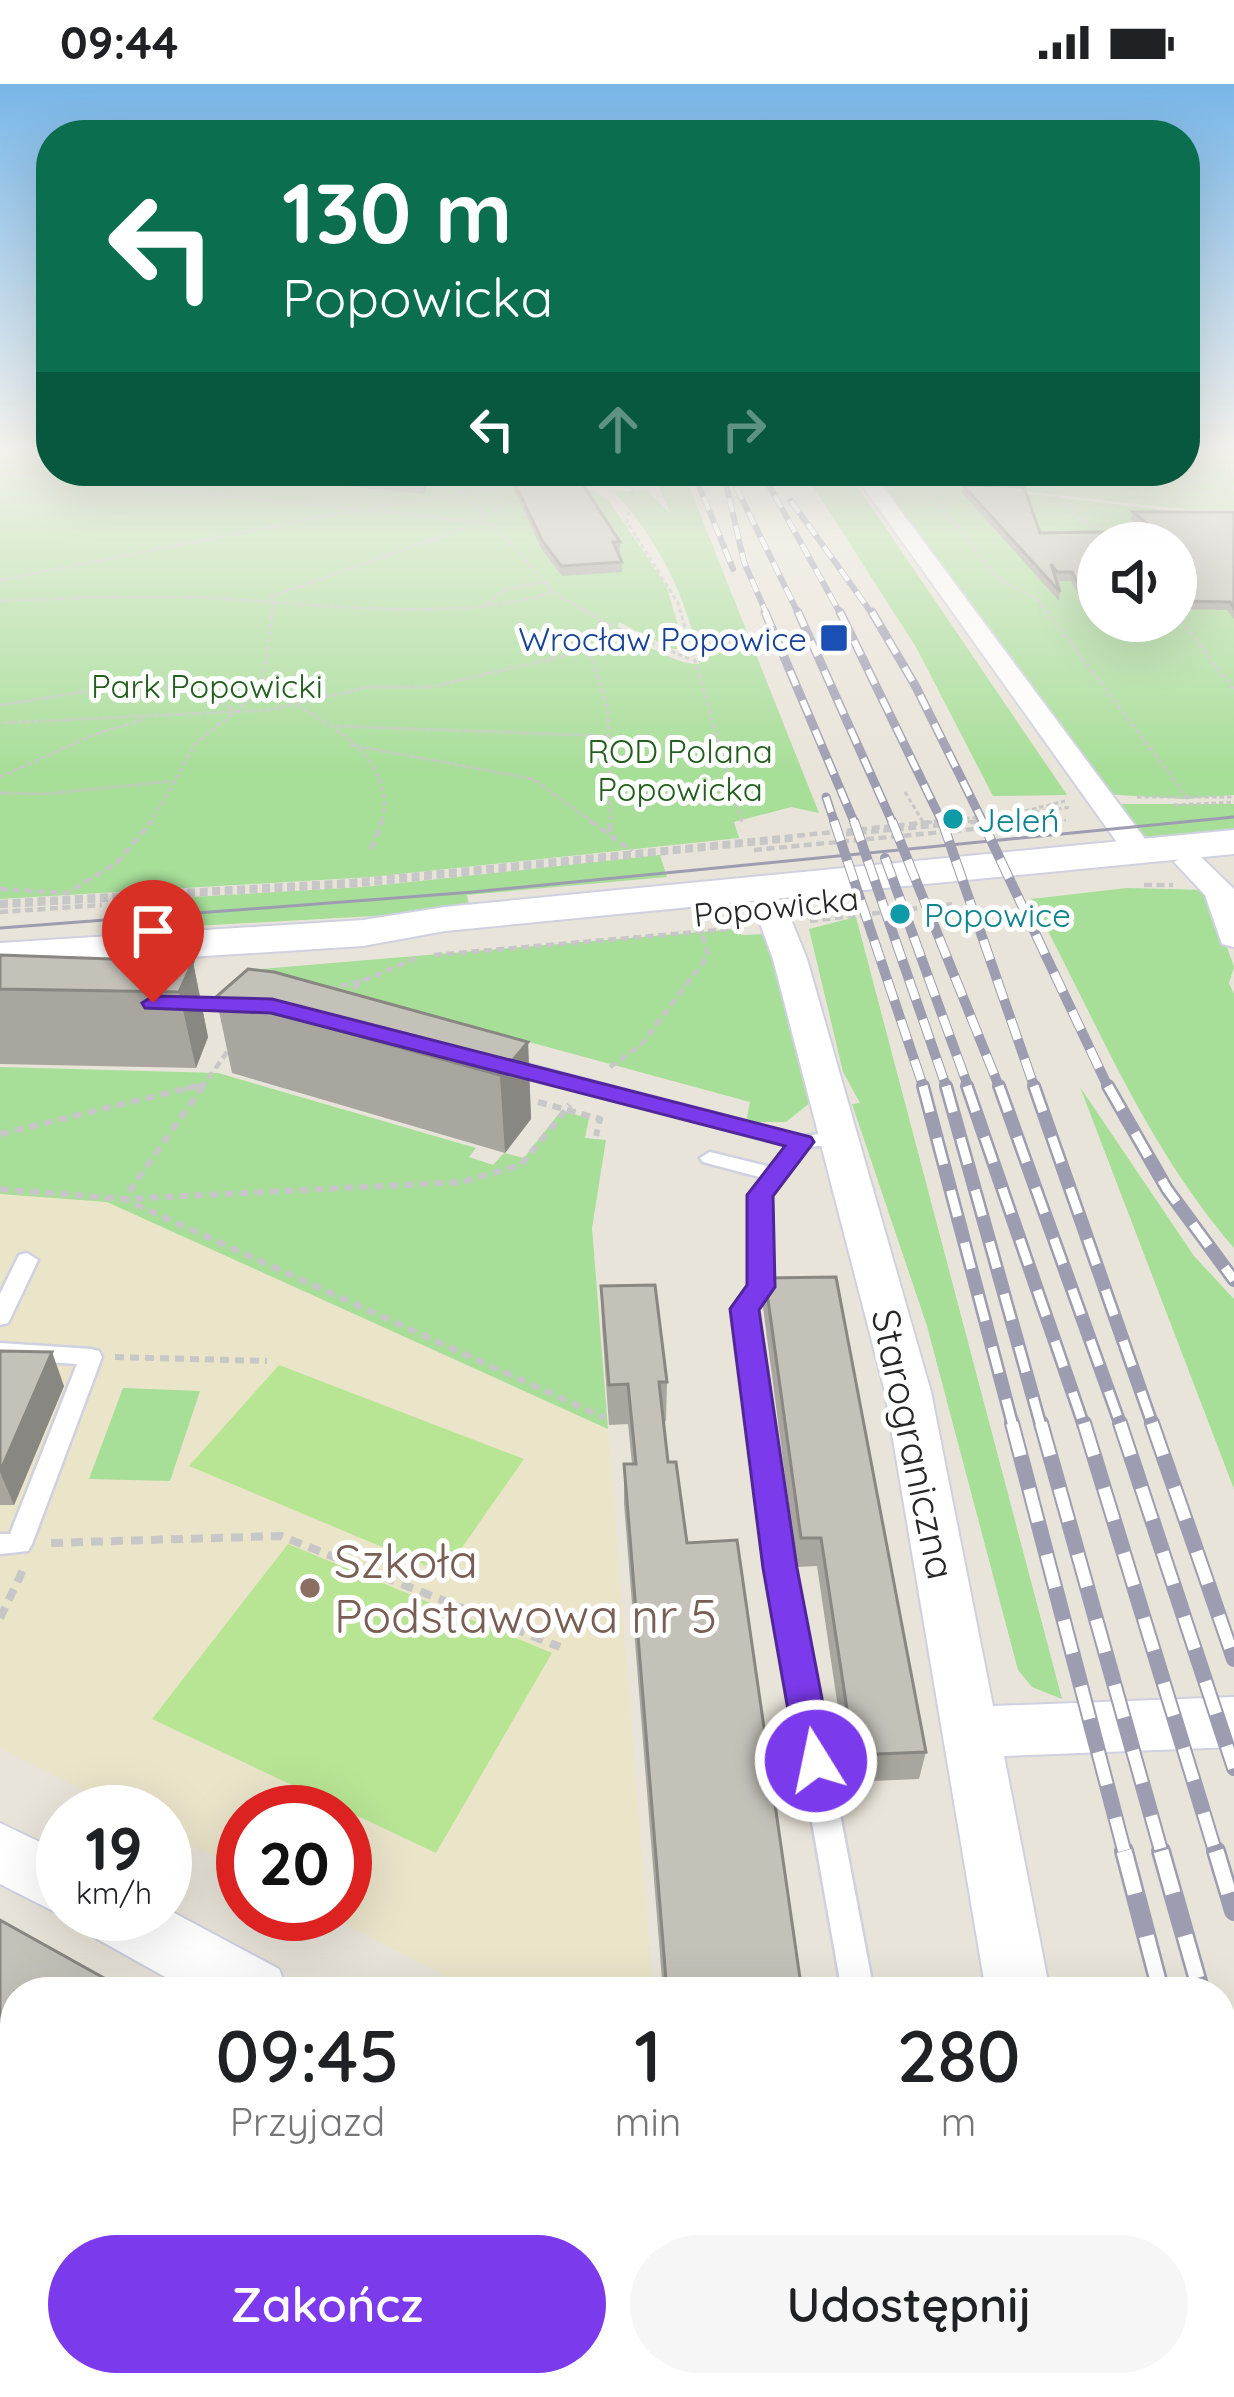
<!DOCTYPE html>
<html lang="pl">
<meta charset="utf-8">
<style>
:root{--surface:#fff;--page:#f6f6f6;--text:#202124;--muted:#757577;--accent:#7c3aed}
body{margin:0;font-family:Quicksand,sans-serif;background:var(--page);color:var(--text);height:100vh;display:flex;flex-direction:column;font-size:45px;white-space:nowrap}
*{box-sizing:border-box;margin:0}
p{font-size:39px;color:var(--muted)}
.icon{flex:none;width:66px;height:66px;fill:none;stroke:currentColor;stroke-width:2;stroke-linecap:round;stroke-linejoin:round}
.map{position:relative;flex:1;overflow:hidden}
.details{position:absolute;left:0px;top:1893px;width:1236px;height:420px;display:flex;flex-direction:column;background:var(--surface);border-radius:48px 48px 0 0;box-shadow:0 12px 48px #0002}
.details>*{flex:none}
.top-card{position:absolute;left:36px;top:36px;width:1164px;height:366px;border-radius:48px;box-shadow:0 12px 48px #0002;background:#0b6e4f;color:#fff;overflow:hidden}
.tools{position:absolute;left:1077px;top:438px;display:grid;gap:24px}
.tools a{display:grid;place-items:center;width:120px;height:120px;border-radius:50%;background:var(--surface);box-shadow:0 12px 48px #0002;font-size:60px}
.speed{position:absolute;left:36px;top:1701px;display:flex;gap:24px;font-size:60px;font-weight:700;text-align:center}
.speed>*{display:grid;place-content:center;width:156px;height:156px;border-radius:50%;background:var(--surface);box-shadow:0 12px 48px #0002;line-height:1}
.speed small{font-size:30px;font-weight:400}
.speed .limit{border:18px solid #d22;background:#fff;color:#111}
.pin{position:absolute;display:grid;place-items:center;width:102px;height:102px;color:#fff;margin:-123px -51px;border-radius:50% 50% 50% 0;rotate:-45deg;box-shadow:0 0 12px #0007}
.pin .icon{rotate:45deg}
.me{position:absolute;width:132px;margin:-66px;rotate:350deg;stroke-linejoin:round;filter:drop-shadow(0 0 9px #0008)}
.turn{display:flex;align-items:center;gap:42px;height:252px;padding:0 48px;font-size:54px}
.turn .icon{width:156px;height:156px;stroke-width:2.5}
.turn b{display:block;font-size:84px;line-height:102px}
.lanes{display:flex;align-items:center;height:114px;padding:0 48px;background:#0003;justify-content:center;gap:60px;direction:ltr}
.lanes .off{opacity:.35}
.eta{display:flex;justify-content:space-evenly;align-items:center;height:204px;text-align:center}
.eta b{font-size:72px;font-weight:600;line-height:84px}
.button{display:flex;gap:24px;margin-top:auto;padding:24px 48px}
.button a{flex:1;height:138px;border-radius:72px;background:var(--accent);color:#fff;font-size:48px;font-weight:600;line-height:138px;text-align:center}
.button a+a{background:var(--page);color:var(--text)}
.status{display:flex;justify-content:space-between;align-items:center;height:84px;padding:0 60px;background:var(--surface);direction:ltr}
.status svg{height:33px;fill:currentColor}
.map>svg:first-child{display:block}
</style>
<div class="status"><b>09:44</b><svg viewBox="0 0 49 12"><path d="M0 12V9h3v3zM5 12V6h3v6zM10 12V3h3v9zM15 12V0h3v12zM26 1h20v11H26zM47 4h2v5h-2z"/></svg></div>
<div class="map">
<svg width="1234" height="2313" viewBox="0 0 1234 2313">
<rect width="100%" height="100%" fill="#e9e4d9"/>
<polygon fill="#eae4c9" points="0,1110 107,1117 608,1345 653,1908 477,1908 325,1830 345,1830 345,1728 243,1728 243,1788 165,1748 165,1728 126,1728 0,1664"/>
<g fill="#a7de98" fill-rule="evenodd">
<path d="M0 365H51V387H560L608 416 616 427 666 501 685 565H672L619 538 615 555C647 554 668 580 699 580 690 518 657 453 614 408L646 406 670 429 652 387H683L819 729 791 723 734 738 739 754 371 793 0 815Z"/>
<polygon points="1185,365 1234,365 1234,425 1182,425 985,403 971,387 1185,387"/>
<polygon points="803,387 847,387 1067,711 993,712 916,563"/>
<path d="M872 387H965L981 404 1181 428H1234V711L1185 715 1102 710 1094 686ZM1098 459H1176V537H1098Z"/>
<polygon points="1110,720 1234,720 1234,746 1149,753 1138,749"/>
<polygon points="660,771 667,793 467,811 469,821 408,830 126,846 130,821 139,816 364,803"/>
<path d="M1127 804 1207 806 1234 883 1229 899 1234 910V1164C1143 1058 1097 937 1031 815Z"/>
<polygon points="856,833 1062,1615 1032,1603 1018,1586 927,1242 852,1020 860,1019 843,988 809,845"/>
<polygon points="736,845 742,851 768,850 811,1018 786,1038 746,1038 750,1018 261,885"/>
<polygon points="0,983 218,989 476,1064 469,1073 493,1081 504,1069 524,1074 561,1027 589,1034 585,1054 606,1056 592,1144 608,1345 107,1118 0,1110"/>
<polygon points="1080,1003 1194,1172 1234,1215 1234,1405"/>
<polygon points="123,1304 200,1307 170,1397 89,1395"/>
</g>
<g fill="#b8e594">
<polygon points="279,1281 524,1375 444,1489 189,1382"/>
<polygon points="288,1460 552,1569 436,1769 152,1635"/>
</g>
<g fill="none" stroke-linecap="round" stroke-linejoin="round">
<defs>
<g id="service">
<polygon points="175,914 245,915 254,920 245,925 169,923 166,919"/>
<polygon points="503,974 802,1052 839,1048 849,1054 839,1060 808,1063 770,1112 772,1203 755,1226 793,1484 874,1908 842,1908 767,1484 733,1225 750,1202 750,1111 763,1094 703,1078 700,1074 710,1068 771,1083 789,1061 497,984 494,980 497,976"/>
<polygon points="27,1169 38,1176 11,1233 8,1239 0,1241 0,1210 19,1171"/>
<polygon points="0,1259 91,1265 99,1267 102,1273 32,1460 28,1467 0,1470 0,1450 10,1450 77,1280 0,1275"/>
<polygon points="0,2289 22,2299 27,2313 0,2313"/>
<polygon points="778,2298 816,2298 812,2313 774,2313"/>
</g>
<g id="minor">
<polygon points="852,387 871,387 1148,759 1152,765 1148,771 1126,771"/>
<polygon points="1189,769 1200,772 1234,805 1234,863 1222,860 1205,811 1174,778"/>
<polygon points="770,813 786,823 807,875 931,1308 993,1622 1234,1613 1234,1663 1004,1672 1050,1908 986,1908 885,1308 773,875 754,823"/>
<polygon points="0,1739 63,1769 63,1830 68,1830 63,1832 0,1800"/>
<polygon points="165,1824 279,1885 288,1908 192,1908 92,1852 83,1830 165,1830"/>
<polygon points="965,2298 1070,2298 1076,2313 971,2313"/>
</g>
<polygon id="tertiary" points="1234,746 1234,770 445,847 363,862 0,885 0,859 363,836 445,823"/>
</defs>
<use href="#service" stroke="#cfd0e0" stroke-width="5"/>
<use href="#minor" stroke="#cfd0e0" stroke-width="4"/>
<use href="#tertiary" stroke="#cfd0e0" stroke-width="4"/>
<g stroke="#c7c7c7" stroke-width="3" stroke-dasharray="4.5 3" stroke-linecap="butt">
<polyline points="0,382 51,374"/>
<polyline points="620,387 633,404 627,438 678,519 742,738"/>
<polyline points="913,387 997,494 1038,516 1190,717"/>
<polyline points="1078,387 1048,406 1091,442"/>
<polyline points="1164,387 1183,403 1234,414"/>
<polyline points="0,389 358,425"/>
<polyline points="422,394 460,408 484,431"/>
<polyline points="1217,397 1234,388"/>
<polyline points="1179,398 1217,397 1234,404"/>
<polyline points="371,424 518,400"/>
<polyline points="1092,443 1149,446"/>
<polyline points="0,496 363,425 493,440 552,507 609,541 581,568 431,603 369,603 269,626 0,639"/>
<polyline points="270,513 462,445 524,411"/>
<path d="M0 517C70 514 141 511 212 514 308 519 463 540 551 508"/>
<polyline points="486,520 509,504 547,498"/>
<polyline points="1176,530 1234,606"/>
<polyline points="609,541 692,576"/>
<polyline points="588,562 608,626 611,740"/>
<path d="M0 621C74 612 171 581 237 628"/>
<path d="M297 622C341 644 399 685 381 740"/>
<polyline points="336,642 608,652"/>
<polyline points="351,661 533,695 595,740"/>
<polyline points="0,693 93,651 146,635"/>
<polyline points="905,708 923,738"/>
<polyline points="0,709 44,710 174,697"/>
<polyline points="1137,713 1234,713"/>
<polyline points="1174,721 1234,718"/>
<polyline points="150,740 196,659 261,607 274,515"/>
<polyline points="913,740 1018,729 1065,717"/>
<polyline points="953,740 1071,723"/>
<polyline points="1027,740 1066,736"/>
</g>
<g stroke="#c7c7c7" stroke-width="4.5" stroke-dasharray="8 4.5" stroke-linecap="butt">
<polyline points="590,737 632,767"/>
<polyline points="610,748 611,737"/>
<polyline points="846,750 985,737"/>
<polyline points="371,765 382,737"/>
<polyline points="754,766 1058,737"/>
<polyline points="1144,801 1173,801"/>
<polyline points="0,805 67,809 117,779 152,737"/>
<polyline points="0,818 353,797 942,737"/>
<polyline points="0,822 358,801 797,755"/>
<polyline points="0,828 102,821"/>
<polyline points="810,837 952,820"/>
<polyline points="434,871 743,844"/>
<polyline points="328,905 362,897"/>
<polyline points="344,913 362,897 417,874"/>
<polyline points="610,983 641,961 708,872 701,845"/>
<polyline points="185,1005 205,1000"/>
<polyline points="201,1005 232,961"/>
</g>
<g stroke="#c7c7c7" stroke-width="6" stroke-dasharray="9 6" stroke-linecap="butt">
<polyline points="203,1002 124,1115 605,1334"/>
<polyline points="538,1018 600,1035 596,1052"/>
<polyline points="0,1050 197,1002"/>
<polyline points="0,1105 124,1115 462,1098 521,1081 570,1021"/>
<polyline points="115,1273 267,1277"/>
</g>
<g stroke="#c7c7c7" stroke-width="8" stroke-dasharray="12 8" stroke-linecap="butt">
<polyline points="51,1459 281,1452 560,1563"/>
<polyline points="0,1534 23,1486"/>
</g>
<g stroke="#c7c7c7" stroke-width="9" stroke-dasharray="15 9" stroke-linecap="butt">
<polyline points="0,2052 15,2049"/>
<polyline points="742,2313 746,2298"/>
</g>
<use href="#service" fill="#fff" fill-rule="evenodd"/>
<use href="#minor" fill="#fff" fill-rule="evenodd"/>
<use href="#tertiary" fill="#fff" fill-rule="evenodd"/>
<polyline stroke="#9d9db1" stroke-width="3" points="0,844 473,808 1234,733"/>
<defs>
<g id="rail-far5">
<polyline points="693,387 733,485"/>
<polyline points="723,387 744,478 767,531"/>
<polyline points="761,387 841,531"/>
<polyline points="736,403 799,531"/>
<polyline points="791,417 873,531"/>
</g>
<g id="rail-far4">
<polyline points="765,528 855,740"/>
<polyline points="798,528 893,740"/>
<polyline points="840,528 943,740"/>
<polyline points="872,528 916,603 984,740"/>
<polyline points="826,713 835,740"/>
</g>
<g id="rail-far3">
<polyline points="834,737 924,1005"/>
<polyline points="854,737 947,1005"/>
<polyline points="892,737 1000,1005"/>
<polyline points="942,737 1035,1005"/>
<polyline points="982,737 1109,1005"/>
<polyline points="885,774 969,1005"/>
</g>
<g id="rail-far2">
<polyline points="923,1002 1013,1342"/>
<polyline points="946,1002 1041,1342"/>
<polyline points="967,1002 1084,1342"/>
<polyline points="999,1002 1121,1342"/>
<polyline points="1034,1002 1153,1342"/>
<polyline points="1108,1002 1167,1105 1234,1196"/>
</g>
<g id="rail-far1">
<polyline points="1012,1339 1125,1770"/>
<polyline points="1041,1339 1162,1770"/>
<polyline points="1084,1339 1216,1770"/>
<polyline points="1120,1339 1234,1684"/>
<polyline points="1152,1339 1234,1575"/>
</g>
<g id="rail">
<polyline points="1124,1767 1161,1908"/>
<polyline points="1161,1767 1201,1908"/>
<polyline points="1216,1767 1234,1827"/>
<polyline points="1221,1984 1234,2038"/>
<polyline points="1221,2218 1231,2313"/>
</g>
</defs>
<use href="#rail-far5" stroke="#9d9db1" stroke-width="6"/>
<use href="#rail-far4" stroke="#9d9db1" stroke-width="9"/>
<use href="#rail-far3" stroke="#9d9db1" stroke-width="10"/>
<use href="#rail-far2" stroke="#9d9db1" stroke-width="14"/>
<use href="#rail-far1" stroke="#9d9db1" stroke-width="16"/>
<use href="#rail" stroke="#9d9db1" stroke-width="20"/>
<use href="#rail-far5" stroke="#fff" stroke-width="4.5" stroke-dasharray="14" stroke-linecap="butt"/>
<use href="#rail-far4" stroke="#fff" stroke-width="6" stroke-dasharray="16" stroke-linecap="butt"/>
<use href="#rail-far3" stroke="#fff" stroke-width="8" stroke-dasharray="21" stroke-linecap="butt"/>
<use href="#rail-far2" stroke="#fff" stroke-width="9" stroke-dasharray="27" stroke-linecap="butt"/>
<use href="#rail-far1" stroke="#fff" stroke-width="12" stroke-dasharray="34" stroke-linecap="butt"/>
<use href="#rail" stroke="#fff" stroke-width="15" stroke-dasharray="44" stroke-linecap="butt"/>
</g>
<g fill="#a9a69f">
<rect x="30" y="365" width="21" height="3"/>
<polygon points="202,387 441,387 431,390 424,410"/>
<polygon points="505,387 574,387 620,458 620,468 617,468 622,478 622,488 562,492 542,466"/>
<polygon points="963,401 1040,449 1145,447 1131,436 1133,428 1234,428 1234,535 1227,526 1176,525 1176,459 1098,459 1098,525 1091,516 1081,516 1071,497 1056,497 1060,508 1059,517 962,409"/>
<polygon points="0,871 193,878 208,953 196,984 0,980"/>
<polygon points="216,913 528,958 531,1035 505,1069 232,989"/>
<polygon points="765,1194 926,1668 919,1695 849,1698 817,1482 797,1483 763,1223"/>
<polygon points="601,1202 667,1298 666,1337 663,1338 668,1378 687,1459 802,1908 663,1908 624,1420 624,1380 632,1380 628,1340 609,1341 602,1242"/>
<polygon points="0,1267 64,1302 14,1421 0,1421"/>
<polygon points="0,1836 15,1908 15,2019 0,2010"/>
<polygon points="477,2298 599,2298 594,2313 502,2313"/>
</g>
<g fill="#898782">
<polygon points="428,387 441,387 431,390 424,410 423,401"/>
<polygon points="193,878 208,953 196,984 179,908"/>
<polygon points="528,958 531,1035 505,1069 500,991"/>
<polygon points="52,1268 64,1302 14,1421 0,1388"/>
<polygon points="578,2298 599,2298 594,2313 572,2313"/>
</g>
<g fill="#c4c1b9" stroke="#898782" stroke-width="3">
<polygon points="287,387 428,387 423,401"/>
<polygon points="509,387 574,387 620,458 613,458 622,478 561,482 542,456"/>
<polygon points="963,401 1024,403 1040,449 1156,447 1133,428 1234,428 1234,524 1230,518 1176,517 1176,459 1098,459 1098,515 1093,508 1083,508 1072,488 1057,488 1051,480 1060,508"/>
<polygon points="0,871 193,878 179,908 0,905"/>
<polygon points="248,885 274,888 528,958 500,991 216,913"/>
<polygon points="836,1193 926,1668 854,1671 821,1454 801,1454 765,1194"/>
<polygon points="655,1201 667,1298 659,1298 668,1378 676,1378 687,1459 737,1456 802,1908 667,1908 624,1380 636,1380 628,1300 609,1301 601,1202"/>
<polygon points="0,1267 52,1268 0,1388"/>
<polygon points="0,1836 129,1908 15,1908 15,1981 0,1972"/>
<polygon points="550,2298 578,2298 572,2311"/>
</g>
<linearGradient id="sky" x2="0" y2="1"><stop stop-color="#78b6e8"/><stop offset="0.53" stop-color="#f5f3ee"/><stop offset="1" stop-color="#f5f3ee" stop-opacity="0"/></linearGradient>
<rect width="1234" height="689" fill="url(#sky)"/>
<polygon fill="#7c3aed" stroke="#51269a" stroke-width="3" points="153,912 272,915 811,1053 814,1058 773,1112 775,1203 759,1226 797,1484 834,1677 829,1689 816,1695 802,1689 797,1677 763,1484 730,1225 747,1201 747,1111 785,1062 271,929 145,924 142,919"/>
<rect fill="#1a4fb4" stroke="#fff" stroke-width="4.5" x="819" y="539" width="30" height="30" rx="6"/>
<g fill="#0f9aa8" stroke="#fff" stroke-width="4.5">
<circle cx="953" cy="735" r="12"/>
<circle cx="900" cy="830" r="12"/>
</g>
<circle fill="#8d6e63" stroke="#fff" stroke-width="4.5" cx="310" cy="1504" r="12"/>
<g text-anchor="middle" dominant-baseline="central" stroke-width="10" stroke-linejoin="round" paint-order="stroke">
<g font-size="33" fill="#164399" stroke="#fff" text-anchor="end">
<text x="807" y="554">Wrocław Popowice</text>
</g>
<g font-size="33" fill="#225f1d" stroke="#fff">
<text x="207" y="601">Park Popowicki</text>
<text x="680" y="666">ROD Polana<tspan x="680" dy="38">Popowicka</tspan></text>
</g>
<g font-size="33" fill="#0d838f" stroke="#fff" text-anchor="start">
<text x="977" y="735">Jeleń</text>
<text x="924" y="830">Popowice</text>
</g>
<g font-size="33" fill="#272727" stroke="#fff">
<text transform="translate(776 822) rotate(-6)">Popowicka</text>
</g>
<g font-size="39" fill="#272727" stroke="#fff">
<text transform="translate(914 1360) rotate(78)">Starograniczna</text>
</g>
<g font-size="48" fill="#785e54" stroke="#fff" text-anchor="start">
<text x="334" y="1476">Szkoła<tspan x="334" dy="55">Podstawowa nr 5</tspan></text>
</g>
</g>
</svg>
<div class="tools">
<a><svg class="icon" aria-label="sound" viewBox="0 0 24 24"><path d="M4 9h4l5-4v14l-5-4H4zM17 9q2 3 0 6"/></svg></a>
</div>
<div class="speed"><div>19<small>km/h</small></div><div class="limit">20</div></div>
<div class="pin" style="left:153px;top:919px;background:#d93025"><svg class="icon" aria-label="arrive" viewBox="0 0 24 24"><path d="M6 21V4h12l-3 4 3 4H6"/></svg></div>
<svg class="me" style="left:816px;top:1677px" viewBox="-20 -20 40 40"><circle r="17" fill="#7c3aed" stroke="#fff" stroke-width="3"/><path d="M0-11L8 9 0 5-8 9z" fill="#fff"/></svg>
<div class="top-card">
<div class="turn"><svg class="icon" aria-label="left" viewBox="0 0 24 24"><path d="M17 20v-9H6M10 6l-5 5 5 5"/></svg><div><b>130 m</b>Popowicka</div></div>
<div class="lanes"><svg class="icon" aria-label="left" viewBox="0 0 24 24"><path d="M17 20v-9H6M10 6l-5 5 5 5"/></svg><svg class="icon off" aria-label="ahead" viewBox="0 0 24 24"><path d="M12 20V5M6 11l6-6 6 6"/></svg><svg class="icon off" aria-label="right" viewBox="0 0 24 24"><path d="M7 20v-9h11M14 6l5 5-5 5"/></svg></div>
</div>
<section class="details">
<div class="eta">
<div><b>09:45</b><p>Przyjazd</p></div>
<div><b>1</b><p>min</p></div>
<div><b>280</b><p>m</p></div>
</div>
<div class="button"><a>Zakończ</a><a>Udostępnij</a></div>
</section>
</div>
